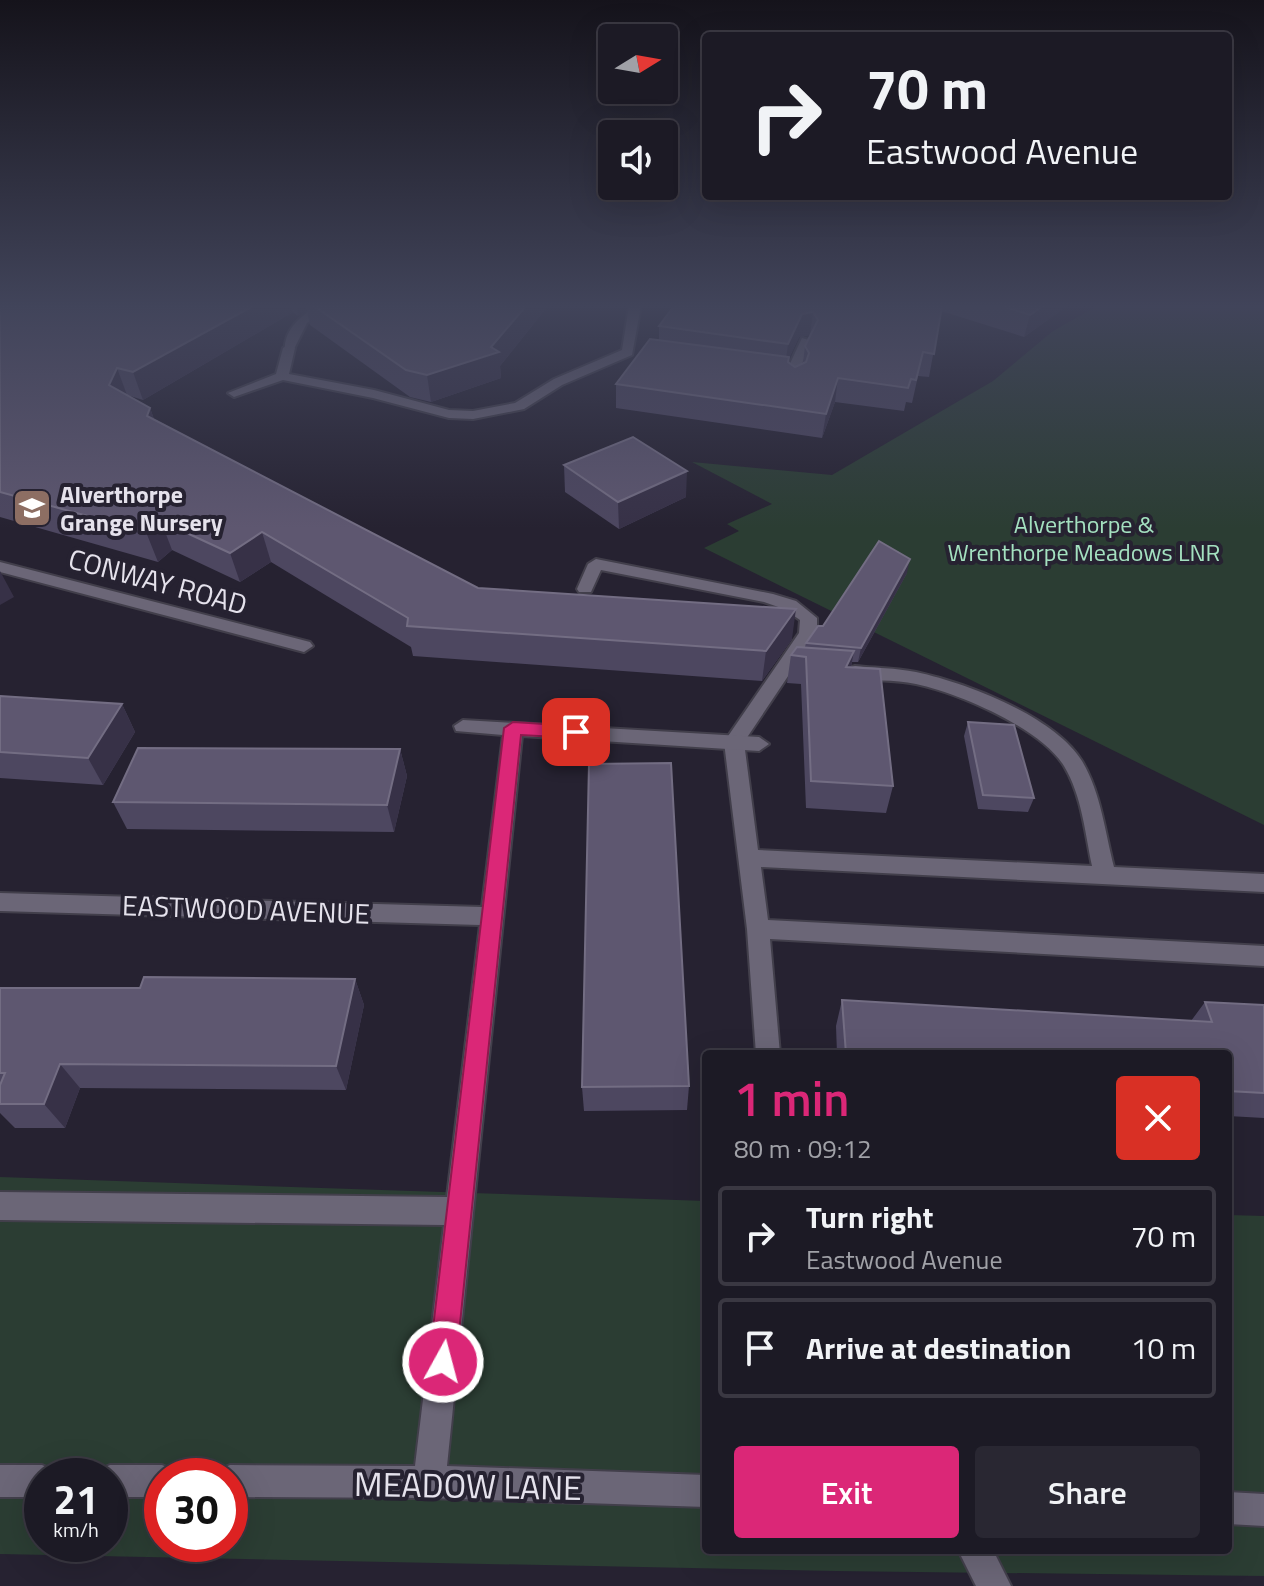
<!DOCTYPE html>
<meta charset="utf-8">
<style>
:root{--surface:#1c1a25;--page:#292732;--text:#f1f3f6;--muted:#a0a1a7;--line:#3a3842;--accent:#db2777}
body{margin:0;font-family:"Titillium Web",sans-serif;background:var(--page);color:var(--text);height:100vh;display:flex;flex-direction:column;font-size:30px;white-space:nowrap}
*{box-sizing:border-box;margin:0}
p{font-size:26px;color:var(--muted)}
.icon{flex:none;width:44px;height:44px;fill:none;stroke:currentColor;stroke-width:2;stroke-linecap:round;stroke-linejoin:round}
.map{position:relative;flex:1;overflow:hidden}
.side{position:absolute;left:702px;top:1050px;width:530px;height:504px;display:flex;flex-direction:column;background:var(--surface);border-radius:8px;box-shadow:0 8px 32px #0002,0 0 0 2px var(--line)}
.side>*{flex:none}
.hud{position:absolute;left:702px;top:32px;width:530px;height:168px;border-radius:8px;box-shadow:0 8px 32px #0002,0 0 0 2px var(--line);background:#1c1a25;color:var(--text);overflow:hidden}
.needle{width:52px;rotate:79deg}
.fabs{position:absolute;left:598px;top:24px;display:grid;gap:16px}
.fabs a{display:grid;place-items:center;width:80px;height:80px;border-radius:8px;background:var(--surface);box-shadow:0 8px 32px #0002,0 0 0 2px var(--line);font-size:40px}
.speed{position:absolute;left:24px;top:1458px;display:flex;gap:16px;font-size:40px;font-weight:700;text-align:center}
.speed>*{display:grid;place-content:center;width:104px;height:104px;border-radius:50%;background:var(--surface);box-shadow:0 8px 32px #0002,0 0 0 2px var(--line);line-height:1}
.speed small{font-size:20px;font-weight:400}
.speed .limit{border:12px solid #d22;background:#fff;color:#111}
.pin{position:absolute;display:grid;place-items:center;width:68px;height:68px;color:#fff;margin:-34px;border-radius:16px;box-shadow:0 4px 12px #0006}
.me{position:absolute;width:88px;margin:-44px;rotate:7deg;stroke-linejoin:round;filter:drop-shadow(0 0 6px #0008)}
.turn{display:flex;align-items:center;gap:28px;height:168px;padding:0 32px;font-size:36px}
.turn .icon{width:104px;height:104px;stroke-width:2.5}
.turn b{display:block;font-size:56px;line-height:68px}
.round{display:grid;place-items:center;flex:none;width:84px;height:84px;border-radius:8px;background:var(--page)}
.overview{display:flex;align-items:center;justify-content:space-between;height:136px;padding:0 32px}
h1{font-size:48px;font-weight:600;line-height:60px;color:var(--accent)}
.primary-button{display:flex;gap:16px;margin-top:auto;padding:16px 32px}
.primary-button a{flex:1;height:92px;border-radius:8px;background:var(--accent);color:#fff;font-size:32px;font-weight:600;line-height:92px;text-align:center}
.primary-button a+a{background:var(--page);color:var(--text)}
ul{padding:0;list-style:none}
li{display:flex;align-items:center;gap:24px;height:100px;margin:0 16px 12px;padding:0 16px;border:4px solid var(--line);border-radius:8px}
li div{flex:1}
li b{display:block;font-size:30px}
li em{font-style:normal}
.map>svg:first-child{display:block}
</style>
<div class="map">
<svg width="1264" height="1586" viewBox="0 0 1264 1586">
<rect width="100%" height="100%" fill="#262231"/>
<g fill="#2b3d33" fill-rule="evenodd">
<polygon points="1097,306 1264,306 1264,825 704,548 739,531 727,524 772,504 692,462 832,475 993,381 1053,331"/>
<path d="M0 1177 706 1201V1550H1228V1215L1264 1216V1576L835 1571 0 1554ZM42 1476H110V1544H42ZM162 1476H230V1544H162Z"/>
</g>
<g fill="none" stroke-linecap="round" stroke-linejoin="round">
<defs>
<g id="lane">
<path d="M319 306H335L307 323 293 351H285C283 330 302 314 319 306Z"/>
<path d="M596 559 773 594 796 601 817 618V633L744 742 758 850 1092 866C1085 833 1082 796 1064 766 1041 728 958 693 916 684 894 679 870 682 849 676L846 672 849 668 855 666C875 668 896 668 916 672 967 683 1054 716 1082 761 1101 793 1105 832 1114 867L1264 874V892L761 867 768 920 1264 946V966L770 939 780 1054H756L747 929 724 742 799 633 800 620 784 609 764 602 601 570 591 592H579L577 589 588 564Z"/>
</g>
<g id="street">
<polygon points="629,306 641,306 632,355 562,385 524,409 473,419 449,418 373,398 283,380 234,397 228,393 276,374 283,348 289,344 295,348 289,374 374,390 449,410 473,411 515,403 554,379 622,350"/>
<polygon points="802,338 812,341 799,370 803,375 799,387 793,391 787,387 791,375 787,370"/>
<polygon points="0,562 310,642 313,646 304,652 0,572"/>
<polygon points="463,720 759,737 769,744 759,751 522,736 447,1466 706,1475 706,1507 429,1498 230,1497 230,1476 216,1476 219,1470 230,1465 415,1466 444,1225 0,1220 0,1192 447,1197 480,925 0,911 0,893 482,907 503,735 456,731 454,726"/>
<polygon points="0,1465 42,1465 53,1470 56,1476 42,1476 42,1497 0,1497"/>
<polygon points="110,1465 162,1465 173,1470 176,1476 162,1476 162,1497 110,1497 110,1476 96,1476 99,1470"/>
<polygon points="1228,1492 1264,1494 1264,1526 1228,1524"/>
<polygon points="958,1550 993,1550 1011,1586 976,1586"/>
</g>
</defs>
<use href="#lane" stroke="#423f4b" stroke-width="4"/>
<use href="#street" stroke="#423f4b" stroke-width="4"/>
<use href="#lane" fill="#6b6677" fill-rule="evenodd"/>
<use href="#street" fill="#6b6677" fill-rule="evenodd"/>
</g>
<g fill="#4d4760" fill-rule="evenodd">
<polygon points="0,306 548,306 500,366 501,378 431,402 410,397 310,325 307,311 298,316 293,312 143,400 127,395 150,408 154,419 478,588 792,639 762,681 413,656 411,647 271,562 240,582 172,550 158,562 0,517"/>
<path d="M674 306H1067L1024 337 941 311 929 377 918 376 912 403 906 402 904 411 835 402 822 438 616 408V384L659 340V326ZM810 335 805 346 803 363 795 367 788 362V360L799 337Z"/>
<polygon points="564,465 686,497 619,529 565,492"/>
<polygon points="907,573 858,662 852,662 851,667 893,786 886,813 806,808 801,684 787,683 791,655 805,647 806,643 823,626"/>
<polygon points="0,696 122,704 135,732 103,785 0,778"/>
<polygon points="968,722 1034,798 1028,812 978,809 964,736"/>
<polygon points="400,749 407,776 394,832 127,829 113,802"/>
<polygon points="355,979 364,1005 346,1090 80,1088 65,1128 15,1128 0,1113 0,988 140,988"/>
<polygon points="842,1000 1191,1021 1205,1002 1264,1005 1264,1118 1228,1116 1228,1054 837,1054 836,1026"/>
<polygon points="689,1086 687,1110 584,1111 582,1087"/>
</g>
<g fill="#373147">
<polygon points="253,306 291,306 293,312 143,400 133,372"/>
<polygon points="296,306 306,306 307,311 298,316"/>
<polygon points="526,306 548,306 500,366 501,378 431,402 427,375"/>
<polygon points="1043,306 1067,306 1024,337 1030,315"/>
<polygon points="813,312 810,335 799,337 785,367 788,344 802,314"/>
<polygon points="117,368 127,395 119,413 109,385"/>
<polygon points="838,378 835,402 822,438 826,414"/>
<polygon points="150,408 160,436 147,416"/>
<polygon points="687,471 686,497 619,529 618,502"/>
<polygon points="161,521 172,550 158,562 146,532"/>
<polygon points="262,532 271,562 240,582 230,553"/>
<polygon points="910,559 907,573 858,662 861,648"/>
<polygon points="0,571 14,597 0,605"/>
<polygon points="796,609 792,639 762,681 766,651"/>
<polygon points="854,651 849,678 846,667"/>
<polygon points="122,704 135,732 103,785 88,758"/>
<polygon points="400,749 407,776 394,832 387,805"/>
<polygon points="355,979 364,1005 346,1090 336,1066"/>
<polygon points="60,1064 80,1088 65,1128 44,1104"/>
</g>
<g fill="#5e5770" stroke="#736d83" stroke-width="2">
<polygon points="0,306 253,306 133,372 117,368 109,385 150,408 147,416 478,588 796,609 766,651 407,626 408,618 262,532 230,553 161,521 146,532 0,492"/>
<polygon points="314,306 526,306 491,347 499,352 427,375 406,370"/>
<polygon points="674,306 942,306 934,354 923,352 916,380 911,379 908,388 838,378 826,414 616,384 650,339 789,357 788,362 795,367 806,362 809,353 805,346 818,320 813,312 802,314 788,344 659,326"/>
<polygon points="1002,306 1043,306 1030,315"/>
<polygon points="633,437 687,471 618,502 564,465"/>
<polygon points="879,541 910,559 861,648 806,643 818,626 823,626"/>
<polygon points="797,647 854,651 846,667 880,669 893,786 811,781 806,657 791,655"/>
<polygon points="0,696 122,704 88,758 0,752"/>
<polygon points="968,722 1014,725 1034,798 983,795"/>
<polygon points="138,748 400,749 387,805 113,802"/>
<polygon points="671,763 689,1086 582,1087 589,764"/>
<polygon points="144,977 355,979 336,1066 60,1064 44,1104 0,1104 0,1085 5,1073 0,1073 0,988 140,988"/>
<polygon points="842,1000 1212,1022 1205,1002 1264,1005 1264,1093 1228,1091 1228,1054 846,1054"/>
</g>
<linearGradient id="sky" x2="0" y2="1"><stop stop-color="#15131b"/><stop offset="0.58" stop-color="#41445a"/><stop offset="1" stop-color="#41445a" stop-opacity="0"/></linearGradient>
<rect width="1264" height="528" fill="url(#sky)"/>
<polygon fill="#db2777" stroke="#8e194d" stroke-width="2" points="513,722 576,726 585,732 576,738 521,735 456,1362 452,1371 443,1375 433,1371 429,1362 504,728"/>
<defs>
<symbol id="school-square" viewBox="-11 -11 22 22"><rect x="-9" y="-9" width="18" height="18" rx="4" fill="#8d6e63" stroke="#262231"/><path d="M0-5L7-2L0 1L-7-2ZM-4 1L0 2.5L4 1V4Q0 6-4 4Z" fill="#fff"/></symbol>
</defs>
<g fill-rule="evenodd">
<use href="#school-square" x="10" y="486" width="44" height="44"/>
</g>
<g text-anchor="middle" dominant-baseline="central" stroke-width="8" stroke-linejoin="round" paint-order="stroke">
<g font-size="24" font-weight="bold" fill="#e5e2ec" stroke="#262231" text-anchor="start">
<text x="60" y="494">Alverthorpe<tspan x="60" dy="28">Grange Nursery</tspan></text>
</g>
<g font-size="24" fill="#a4e1c0" stroke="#262231">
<text x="1084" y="524">Alverthorpe &amp;<tspan x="1084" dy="28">Wrenthorpe Meadows LNR</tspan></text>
</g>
<g font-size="28" fill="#e5e2ec" stroke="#262231">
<text transform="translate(158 581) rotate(15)">CONWAY ROAD</text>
<text transform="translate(246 909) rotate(2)">EASTWOOD AVENUE</text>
</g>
<g font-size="34" fill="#e5e2ec" stroke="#262231">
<text transform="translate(468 1485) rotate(1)">MEADOW LANE</text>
</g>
</g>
</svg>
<div class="fabs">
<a><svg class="needle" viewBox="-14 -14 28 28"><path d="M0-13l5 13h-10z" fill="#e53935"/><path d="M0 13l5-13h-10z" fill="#a0a1a7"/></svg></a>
<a><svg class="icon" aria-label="sound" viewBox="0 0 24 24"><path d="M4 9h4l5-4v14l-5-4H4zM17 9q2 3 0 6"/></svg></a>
</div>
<div class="speed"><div>21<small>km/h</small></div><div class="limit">30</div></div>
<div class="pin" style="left:576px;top:732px;background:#d93025"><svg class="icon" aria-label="arrive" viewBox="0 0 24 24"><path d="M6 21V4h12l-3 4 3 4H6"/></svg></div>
<svg class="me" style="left:443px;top:1362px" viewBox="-20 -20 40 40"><circle r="17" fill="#db2777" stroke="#fff" stroke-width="3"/><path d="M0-11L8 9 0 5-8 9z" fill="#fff"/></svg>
<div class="hud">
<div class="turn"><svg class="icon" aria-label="right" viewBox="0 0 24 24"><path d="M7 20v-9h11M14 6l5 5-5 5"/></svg><div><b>70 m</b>Eastwood Avenue</div></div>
</div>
<section class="side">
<div class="overview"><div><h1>1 min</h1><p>80 m · 09:12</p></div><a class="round" style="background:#d93025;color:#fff"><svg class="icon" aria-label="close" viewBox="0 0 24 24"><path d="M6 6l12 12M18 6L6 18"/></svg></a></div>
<ul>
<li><svg class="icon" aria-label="right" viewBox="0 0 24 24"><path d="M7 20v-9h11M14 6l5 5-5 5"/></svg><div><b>Turn right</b><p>Eastwood Avenue</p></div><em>70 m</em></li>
<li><svg class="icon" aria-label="arrive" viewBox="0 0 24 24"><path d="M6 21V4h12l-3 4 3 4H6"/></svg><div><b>Arrive at destination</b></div><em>10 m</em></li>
</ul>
<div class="primary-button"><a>Exit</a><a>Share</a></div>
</section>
</div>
